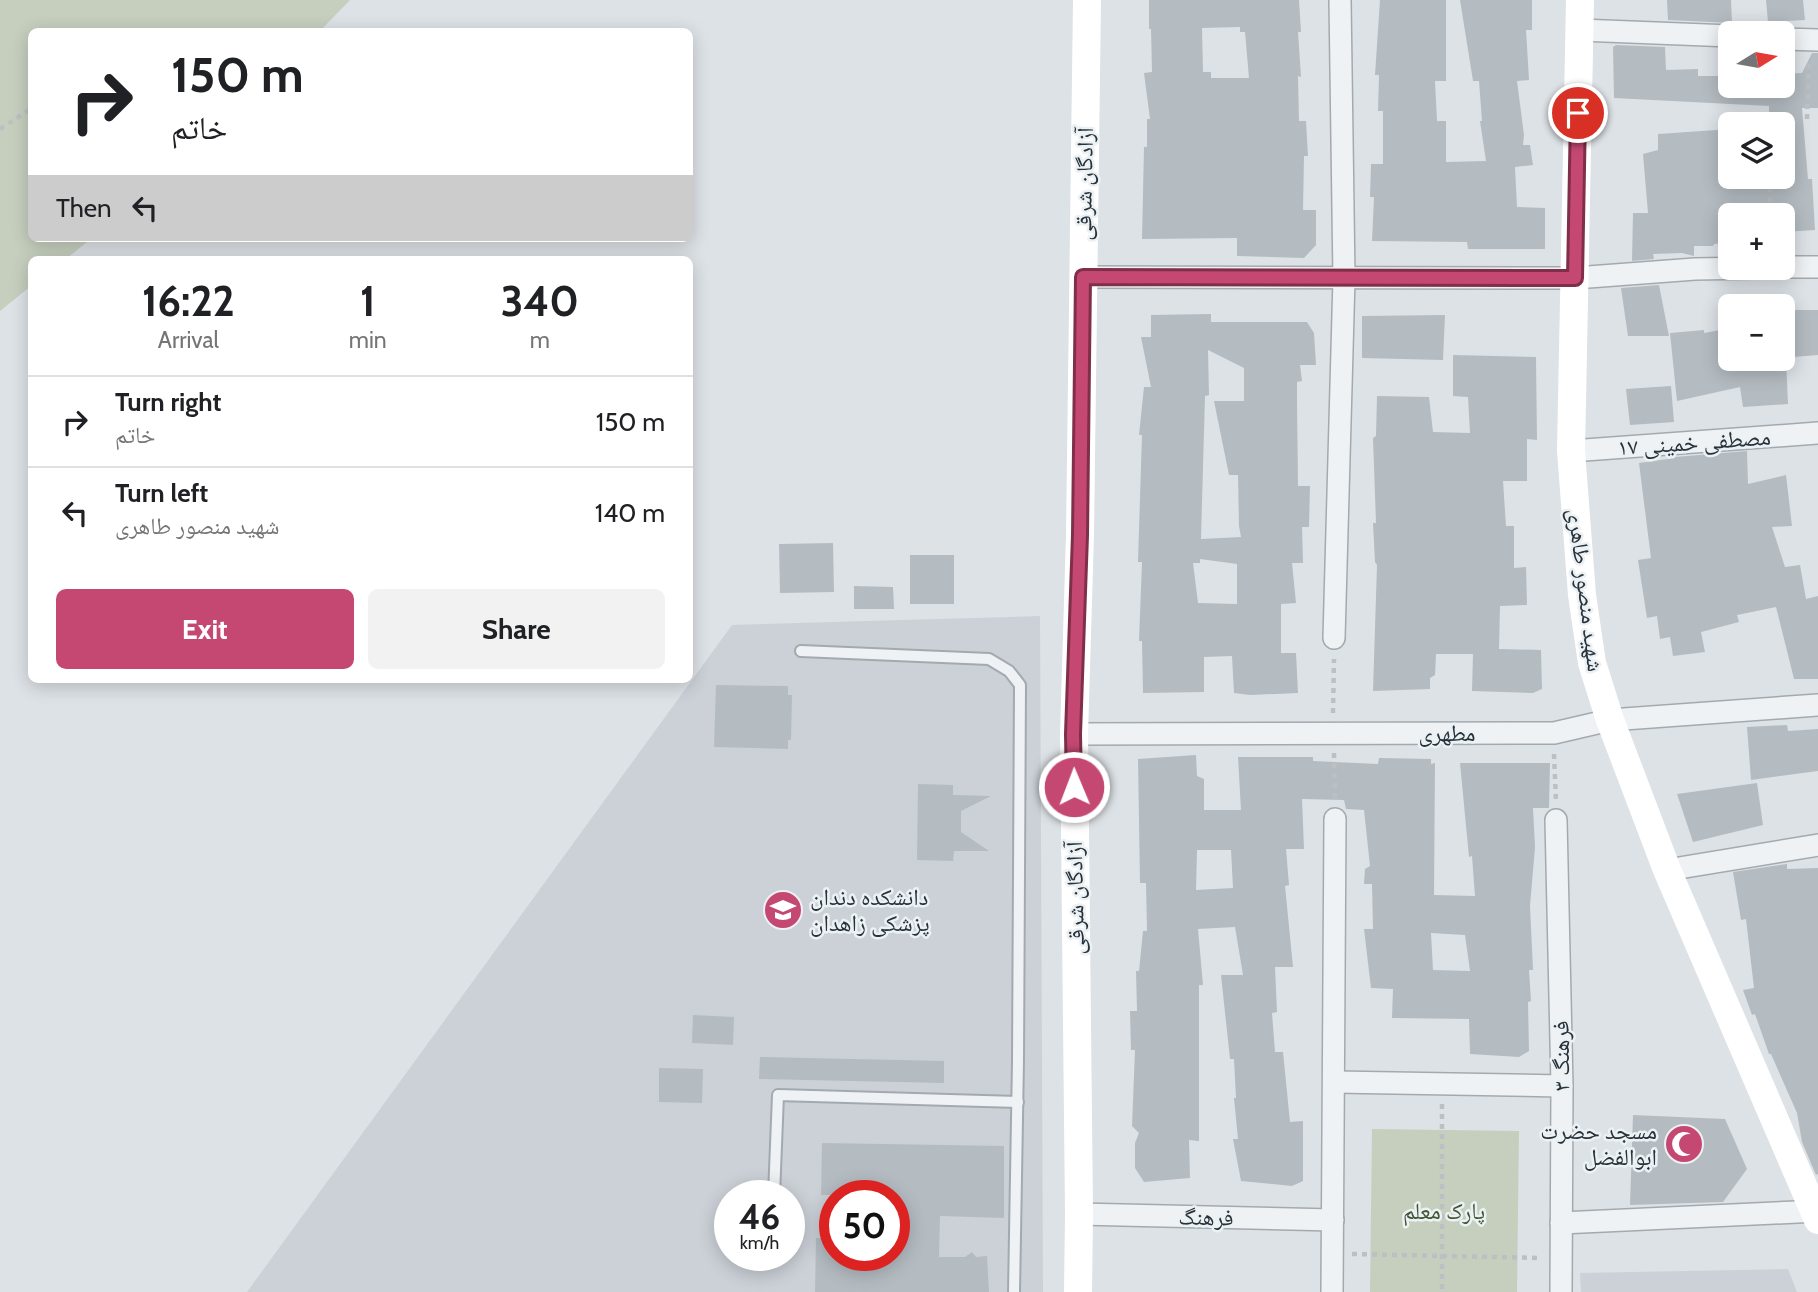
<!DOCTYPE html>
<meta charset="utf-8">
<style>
:root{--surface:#fff;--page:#f2f2f2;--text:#202124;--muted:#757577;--line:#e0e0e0;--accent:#c44871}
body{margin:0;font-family:Cabin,"Noto Naskh Arabic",sans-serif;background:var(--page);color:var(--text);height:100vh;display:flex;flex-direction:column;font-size:26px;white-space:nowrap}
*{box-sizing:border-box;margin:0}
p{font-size:23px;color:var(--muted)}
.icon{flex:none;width:38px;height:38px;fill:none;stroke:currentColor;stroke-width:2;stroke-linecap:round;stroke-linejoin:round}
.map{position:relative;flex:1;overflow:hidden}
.drawer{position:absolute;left:28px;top:256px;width:665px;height:427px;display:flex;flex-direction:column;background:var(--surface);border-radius:10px;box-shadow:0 4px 18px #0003}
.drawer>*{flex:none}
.top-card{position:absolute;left:28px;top:28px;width:665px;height:214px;border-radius:10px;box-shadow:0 4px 18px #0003;background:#fff;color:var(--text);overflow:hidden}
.needle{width:46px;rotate:79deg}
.buttons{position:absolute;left:1718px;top:21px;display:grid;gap:14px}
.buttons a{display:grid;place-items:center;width:77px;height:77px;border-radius:10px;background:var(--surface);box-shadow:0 4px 18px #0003;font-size:35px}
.speed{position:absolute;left:714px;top:1180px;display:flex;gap:14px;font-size:35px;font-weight:700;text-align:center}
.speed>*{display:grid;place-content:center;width:91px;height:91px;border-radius:50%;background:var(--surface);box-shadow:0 4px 18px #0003;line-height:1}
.speed small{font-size:18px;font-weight:400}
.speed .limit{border:10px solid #d22;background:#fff;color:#111}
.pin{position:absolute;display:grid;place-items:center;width:60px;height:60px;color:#fff;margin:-30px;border:4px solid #fff;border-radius:50%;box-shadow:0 2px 7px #0007}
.me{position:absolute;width:77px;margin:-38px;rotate:359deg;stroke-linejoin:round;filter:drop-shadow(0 0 5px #0008)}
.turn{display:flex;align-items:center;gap:24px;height:147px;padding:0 28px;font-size:32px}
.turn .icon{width:91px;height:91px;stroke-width:2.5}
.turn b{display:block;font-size:49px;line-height:60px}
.then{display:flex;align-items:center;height:66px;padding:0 28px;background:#0003;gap:14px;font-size:26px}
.eta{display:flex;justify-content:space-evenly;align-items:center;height:119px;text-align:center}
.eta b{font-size:42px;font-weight:700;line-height:49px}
.primary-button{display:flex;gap:14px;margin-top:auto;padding:14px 28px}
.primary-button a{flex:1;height:80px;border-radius:10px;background:var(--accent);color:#fff;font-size:28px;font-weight:700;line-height:80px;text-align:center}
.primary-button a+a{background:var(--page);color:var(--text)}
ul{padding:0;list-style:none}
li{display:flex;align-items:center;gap:21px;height:91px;padding:0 28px;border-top:2px solid var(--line)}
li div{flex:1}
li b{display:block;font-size:26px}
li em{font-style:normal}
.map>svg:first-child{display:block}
</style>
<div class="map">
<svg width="1818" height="1292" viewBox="0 0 1818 1292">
<rect width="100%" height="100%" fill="#dde2e6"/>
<g fill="#cbd1d7" fill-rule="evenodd">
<path d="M1040 616 1043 1292H247L732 625ZM730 1195H789V1255H730ZM835 1195H894V1255H835Z"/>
<polygon points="1788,1269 1797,1292 1581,1292 1580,1273"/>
</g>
<g fill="#c6cfbe">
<polygon points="0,0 350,0 320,31 32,32 32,238 92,238 66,259 32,259 31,286 0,311"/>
<polygon points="1372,1129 1519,1131 1517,1292 1370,1292"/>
</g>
<g fill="#b4bcc2" fill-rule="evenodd">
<path d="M1149 0H1299L1301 32H1298L1301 77 1298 76 1299 121H1306L1308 156H1304L1303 210H1316V245L1304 258 1237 256V238L1142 239 1144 147H1147V119H1150L1144 73 1152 72 1151 29H1149ZM1240 27V32H1245L1249 78H1211V72H1203L1202 28Z"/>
<polygon points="1380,0 1446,0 1446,81 1435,81 1437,121 1446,121 1446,162 1486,161 1480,121 1482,121 1479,81 1473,81 1460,0 1532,0 1532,30 1526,30 1529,80 1517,81 1524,135 1523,145 1530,145 1533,165 1515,167 1517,207 1545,208 1545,249 1468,249 1467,242 1372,241 1374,197 1370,197 1371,164 1383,164 1383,111 1378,111 1379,75 1375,75"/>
<polygon points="1667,0 1731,0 1732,23 1668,20"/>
<polygon points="1766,0 1803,0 1805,20 1768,22"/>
<polygon points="1616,45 1665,47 1666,70 1698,69 1698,76 1731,76 1731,86 1783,86 1783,74 1802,73 1812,53 1818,53 1818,108 1802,108 1808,179 1812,179 1815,230 1783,232 1783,215 1731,215 1731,242 1714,244 1713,246 1694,246 1694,256 1682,253 1653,254 1654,259 1632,261 1633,213 1648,213 1643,154 1658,150 1658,134 1731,129 1731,177 1783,177 1783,124 1769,124 1769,106 1614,98 1613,47"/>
<polygon points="1659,285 1669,336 1628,336 1621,288"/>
<polygon points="1792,310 1818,310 1818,355 1793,357"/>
<path d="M1211 314V322H1307L1314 333 1316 365H1300L1302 381 1297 382V400L1298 486H1310L1309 527H1302L1303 563H1292L1296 603 1281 604V653H1296L1298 693 1250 695 1234 693 1232 656 1204 657V692L1143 693 1142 641H1139L1142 562H1138L1142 435H1139L1144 387H1151L1141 337H1151V315ZM1208 350 1244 368V401H1214L1229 475H1238L1239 526 1241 537 1201 539 1205 396 1209 395ZM1200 559 1237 564V604L1198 603 1193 563H1200Z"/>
<polygon points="1445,315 1443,360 1362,358 1362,316"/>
<polygon points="1731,328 1731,359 1786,359 1788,404 1743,407 1740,387 1677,401 1670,333 1704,330 1704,333"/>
<polygon points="1453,355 1536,357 1537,440 1527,439 1527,481 1503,481 1506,526 1514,526 1514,568 1526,567 1527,605 1500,606 1499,649 1541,650 1542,689 1533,693 1472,691 1473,654 1436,654 1435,675 1430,678 1430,689 1373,691 1377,565 1375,562 1373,523 1376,523 1373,438 1376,436 1377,396 1429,397 1433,432 1470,433 1468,397 1453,396"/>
<polygon points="1671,386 1674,422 1630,425 1626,389"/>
<polygon points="1747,451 1748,484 1786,475 1792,526 1772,527 1785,567 1800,565 1806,599 1818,596 1818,679 1794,679 1776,607 1737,615 1739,622 1701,632 1705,652 1673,656 1670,637 1660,639 1657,616 1647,618 1638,560 1651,558 1639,463 1675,458 1675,457"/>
<polygon points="833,543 834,592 780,593 779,544"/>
<rect x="910" y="555" width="44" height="49"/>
<polygon points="854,586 893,587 894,609 854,609"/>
<polygon points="716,685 788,686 788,695 792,695 791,740 788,740 788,749 714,747"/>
<polygon points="1787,725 1788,731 1818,729 1818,771 1751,780 1747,727"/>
<path d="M1196 755 1197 776 1204 779V810H1241L1238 757H1313V761L1378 764 1379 758 1431 759V764L1435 763 1434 895 1475 896 1472 856 1469 857 1460 763H1550L1549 808H1533L1535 847 1530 906 1533 970H1529L1531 1001 1528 1002 1529 1051 1519 1057 1470 1054 1469 1019 1392 1018 1393 989 1371 988 1364 929H1373L1372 884H1364L1365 869 1370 866 1364 810 1346 809 1344 800 1302 799 1304 849H1286L1289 885 1285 886 1293 967H1275L1277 1012 1272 1013 1275 1052H1283L1290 1122 1303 1121V1181L1292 1186 1241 1181 1233 1139H1238L1234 1098H1236L1234 1059H1230L1221 975H1243L1235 927 1198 929 1203 985H1199V1141L1189 1140 1190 1178 1144 1182 1135 1168V1143L1139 1133 1132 1126 1135 1050H1131L1130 1011H1137L1136 971H1139L1143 931H1147L1146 883H1140L1138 759ZM1197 850H1231L1233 888 1196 890ZM1431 933 1465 935 1470 971 1433 970Z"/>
<polygon points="1757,783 1763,825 1693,842 1677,794"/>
<polygon points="918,784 953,785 953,795 991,796 961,811 961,832 989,851 954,851 953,861 917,860"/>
<polygon points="1787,864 1787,869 1818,868 1818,1174 1816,1175 1802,1142 1797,1113 1771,1054 1769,1054 1755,1014 1752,1015 1743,990 1754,988 1746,919 1741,920 1733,872"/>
<polygon points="693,1015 734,1017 733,1045 692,1043"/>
<polygon points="760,1057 944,1061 944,1083 759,1079"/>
<polygon points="659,1068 703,1069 702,1103 659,1102"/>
<polygon points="1633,1115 1725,1119 1747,1169 1723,1202 1630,1205"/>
<polygon points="822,1143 1004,1146 1004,1218 940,1216 939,1257 965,1257 972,1252 976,1257 987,1256 989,1292 815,1292 816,1238 835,1238 835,1255 894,1255 894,1195 821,1195"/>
</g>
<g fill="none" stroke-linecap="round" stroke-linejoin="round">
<defs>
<g id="lane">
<polyline points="801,651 989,659 1009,671 1020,685 1018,1061 1014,1292"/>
<polyline points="774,1195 778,1095 1018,1102"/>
</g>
<g id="street">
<polyline points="1580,30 1731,36"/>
<polyline points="1783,39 1818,40"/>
<polyline points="1783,267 1818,267"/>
<polyline points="1083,277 1575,278 1695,269 1754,268"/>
<polyline points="1571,451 1818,433"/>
<polyline points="1334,638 1344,278 1340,0"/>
<polyline points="1074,734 1554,733 1610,720 1818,705"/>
<polyline points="1556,820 1562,1086 1561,1292"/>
<polyline points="1667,870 1818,845"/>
<polyline points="1335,1082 1562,1086"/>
<polyline points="1079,1214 1333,1220"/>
<polyline points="1561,1223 1818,1211"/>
<polyline points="1332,1292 1335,819"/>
</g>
</defs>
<use href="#lane" stroke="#a3aaaf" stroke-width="14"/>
<use href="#street" stroke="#a3aaaf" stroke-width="24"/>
<g stroke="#bbc0c4" stroke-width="4.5" stroke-dasharray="5 5" stroke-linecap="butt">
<polyline points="1807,119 1809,61"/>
<polyline points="0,129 32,108"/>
<polyline points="1770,177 1770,215"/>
<polyline points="1333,713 1334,659"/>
<polyline points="1334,753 1335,801"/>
<polyline points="1554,754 1556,802"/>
<polyline points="1442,1104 1442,1292"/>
<polyline points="1352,1254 1542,1258"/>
</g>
<use href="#lane" stroke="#eff2f4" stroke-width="10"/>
<use href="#street" stroke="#eff2f4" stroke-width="21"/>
<g stroke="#fff" stroke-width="28">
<polyline points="1580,0 1571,451 1582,595 1592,663 1610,720 1667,870 1818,1220"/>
<polyline points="1078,1292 1079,1214 1074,734 1080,535 1087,0"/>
</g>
</g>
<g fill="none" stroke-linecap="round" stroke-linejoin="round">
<defs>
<polyline id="route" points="1074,787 1073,734 1080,535 1083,277 1575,278 1578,113"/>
</defs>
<use href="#route" stroke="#7f2f49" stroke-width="18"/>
<use href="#route" stroke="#c44871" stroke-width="12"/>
</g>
<defs>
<symbol id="university-disc" viewBox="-11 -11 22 22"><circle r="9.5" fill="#c44871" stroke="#ecf1f4"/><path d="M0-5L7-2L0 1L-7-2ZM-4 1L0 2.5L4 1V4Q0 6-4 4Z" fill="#fff"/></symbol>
<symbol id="mosque-disc" viewBox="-11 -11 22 22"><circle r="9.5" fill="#c44871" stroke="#ecf1f4"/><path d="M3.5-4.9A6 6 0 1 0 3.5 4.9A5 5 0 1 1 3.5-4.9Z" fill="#fff"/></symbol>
</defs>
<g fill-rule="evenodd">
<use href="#university-disc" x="761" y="888" width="44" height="44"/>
<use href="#mosque-disc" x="1662" y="1122" width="44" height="44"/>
</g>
<g text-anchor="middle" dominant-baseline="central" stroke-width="5" stroke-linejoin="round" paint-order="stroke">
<g font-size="23" fill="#27323b" stroke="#ecf1f4">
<text transform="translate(1084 184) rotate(-89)">آزادگان شرقی</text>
<text transform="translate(1694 442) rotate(-4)">مصطفی خمینی ۱۷</text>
<text transform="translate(1586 590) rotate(83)">شهید منصور طاهری</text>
<text x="1447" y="733">مطهری</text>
<text transform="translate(1075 898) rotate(-91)">آزادگان شرقی</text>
<text transform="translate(1561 1056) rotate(-91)">فرهنگ ۳</text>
<text transform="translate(1206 1217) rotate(1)">فرهنگ</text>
</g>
<g font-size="23" fill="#27323b" stroke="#ecf1f4" text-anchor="start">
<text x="810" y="897">دانشکده دندان<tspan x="810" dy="26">پزشکی زاهدان</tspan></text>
<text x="1657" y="1131" text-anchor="end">مسجد حضرت<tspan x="1657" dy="26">ابوالفضل</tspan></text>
</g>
<g font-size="23" fill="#425636" stroke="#ecf1f4">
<text x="1444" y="1211">پارک معلم</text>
</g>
</g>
</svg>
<div class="buttons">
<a><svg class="needle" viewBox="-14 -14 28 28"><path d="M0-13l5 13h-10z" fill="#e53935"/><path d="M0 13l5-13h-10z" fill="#757577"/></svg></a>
<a><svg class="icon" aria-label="layers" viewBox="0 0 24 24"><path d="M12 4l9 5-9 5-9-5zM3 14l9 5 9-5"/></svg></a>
<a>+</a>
<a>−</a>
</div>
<div class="speed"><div>46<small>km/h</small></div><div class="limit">50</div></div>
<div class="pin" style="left:1578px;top:113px;background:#d93025"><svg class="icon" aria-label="arrive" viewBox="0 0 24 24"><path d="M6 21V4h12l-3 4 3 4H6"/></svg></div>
<svg class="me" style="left:1074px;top:787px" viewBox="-20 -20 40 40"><circle r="17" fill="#c44871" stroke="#fff" stroke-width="3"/><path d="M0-11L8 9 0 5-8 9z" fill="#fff"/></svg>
<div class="top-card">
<div class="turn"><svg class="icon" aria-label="right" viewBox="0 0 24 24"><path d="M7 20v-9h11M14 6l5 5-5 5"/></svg><div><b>150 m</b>خاتم</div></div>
<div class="then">Then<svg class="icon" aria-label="left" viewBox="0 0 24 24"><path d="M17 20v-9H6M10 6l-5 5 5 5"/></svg></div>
</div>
<section class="drawer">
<div class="eta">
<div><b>16:22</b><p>Arrival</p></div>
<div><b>1</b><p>min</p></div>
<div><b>340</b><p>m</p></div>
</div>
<ul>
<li><svg class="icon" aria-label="right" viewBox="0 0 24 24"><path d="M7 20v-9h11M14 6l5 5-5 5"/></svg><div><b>Turn right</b><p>خاتم</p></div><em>150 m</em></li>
<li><svg class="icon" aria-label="left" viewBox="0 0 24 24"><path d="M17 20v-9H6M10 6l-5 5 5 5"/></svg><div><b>Turn left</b><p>شهید منصور طاهری</p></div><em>140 m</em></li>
</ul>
<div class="primary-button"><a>Exit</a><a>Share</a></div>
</section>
</div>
